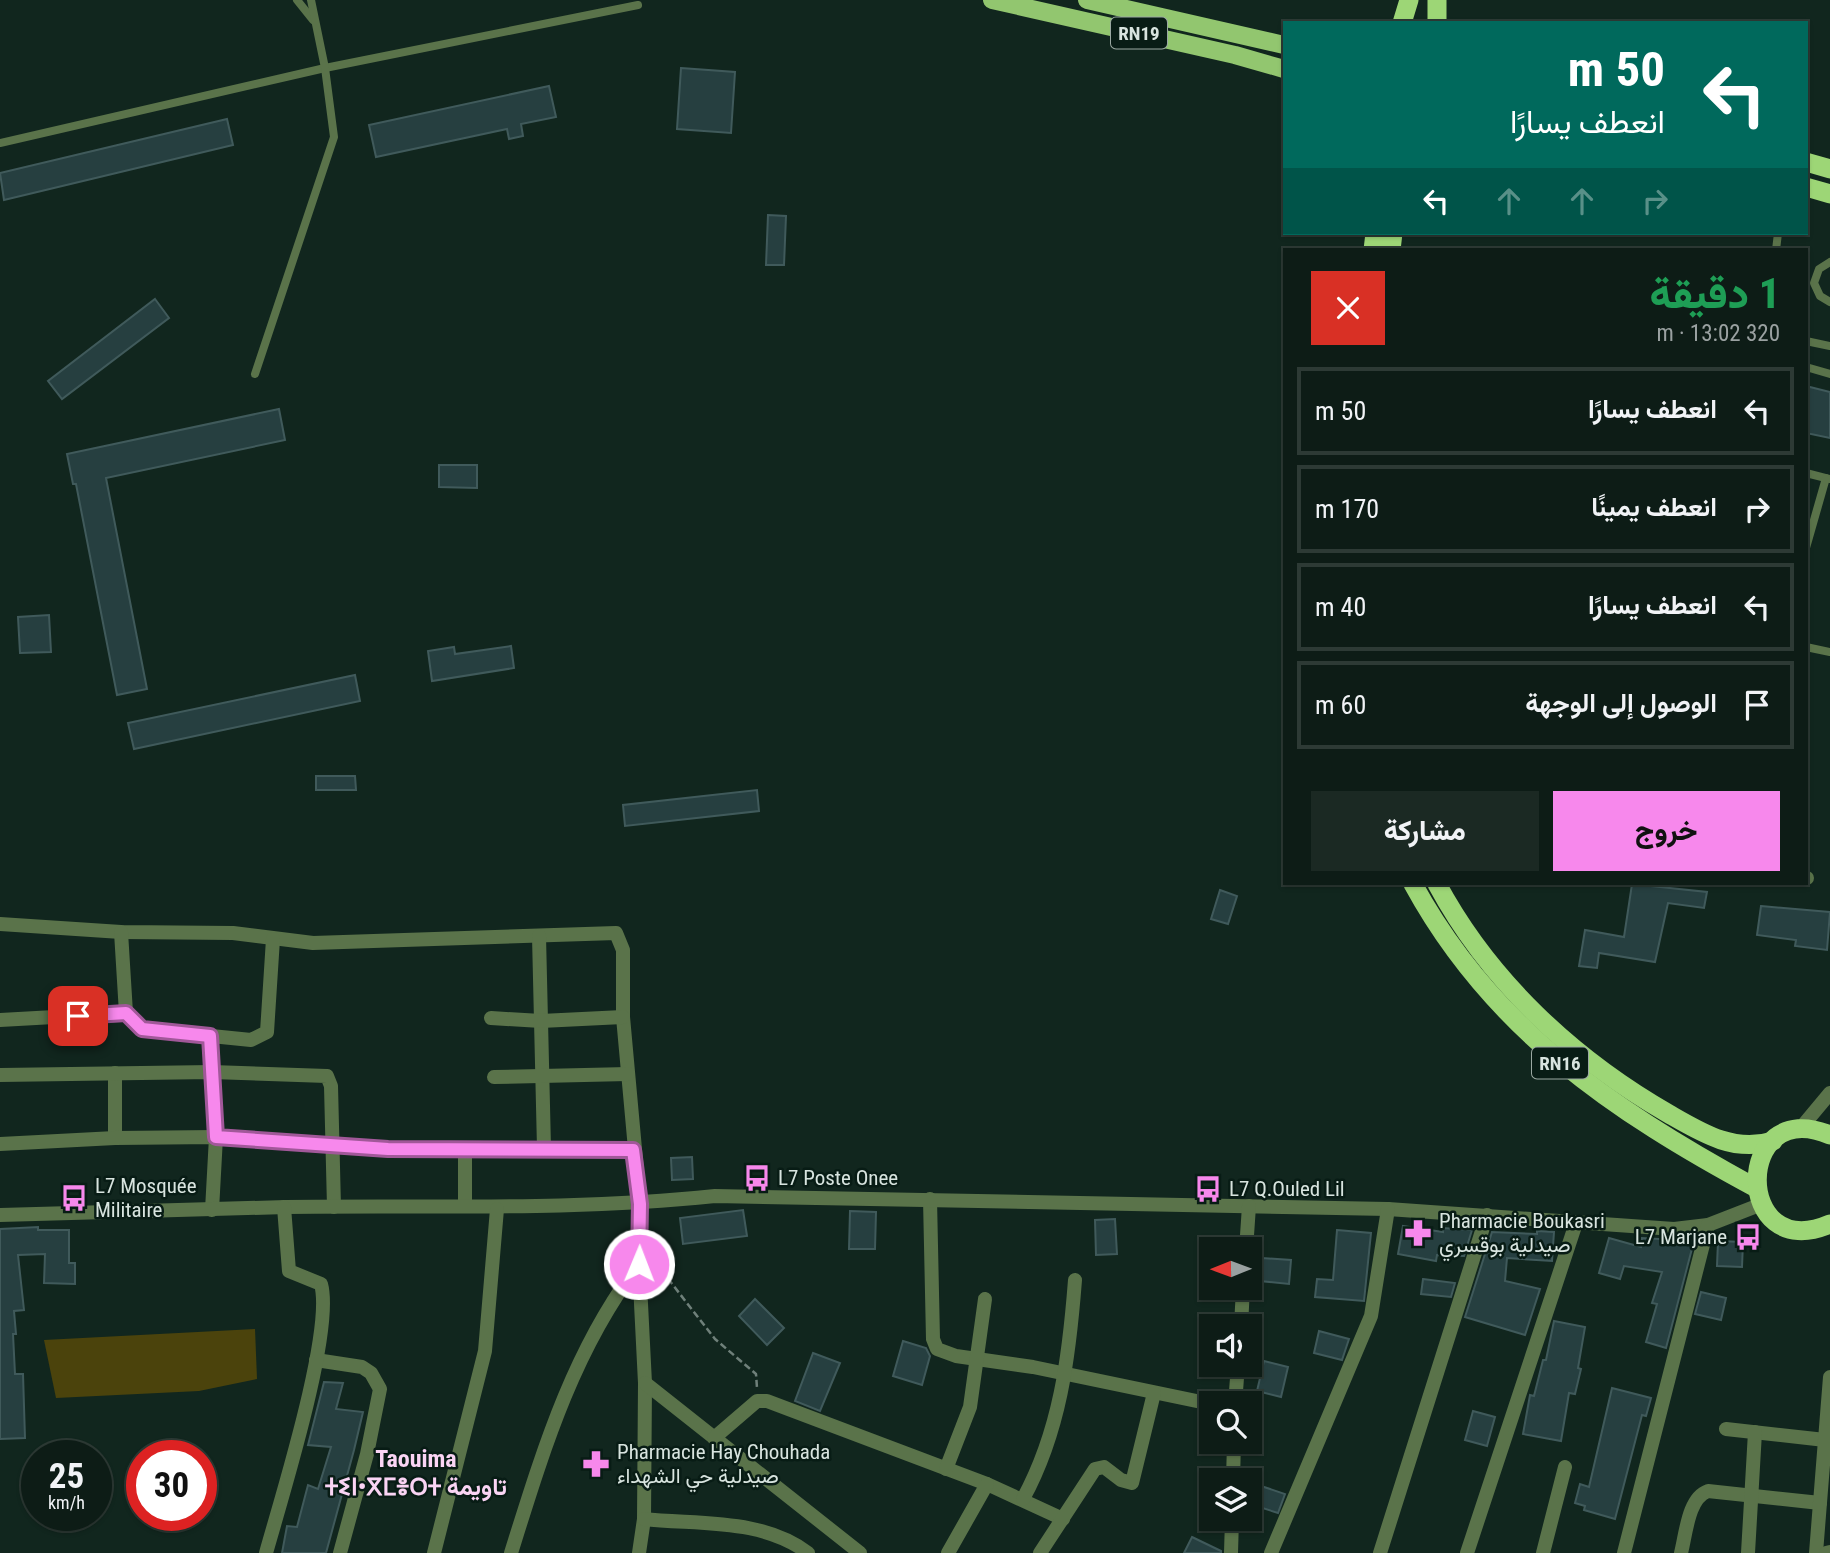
<!DOCTYPE html>
<html lang="ar">
<meta charset="utf-8">
<style>
:root{--surface:#0d1c16;--page:#1b2923;--text:#f1f3f6;--muted:#9aa1a1;--line:#2d3a35;--accent:#f788ec}
body{margin:0;font-family:"Roboto Condensed",Vazirmatn,"Noto Sans Tifinagh",sans-serif;background:var(--page);color:var(--text);direction:rtl;height:100vh;display:flex;flex-direction:column;font-size:26px;white-space:nowrap}
*{box-sizing:border-box;margin:0}
p{font-size:23px;color:var(--muted)}
.icon{flex:none;width:38px;height:38px;fill:none;stroke:currentColor;stroke-width:2;stroke-linecap:round;stroke-linejoin:round}
.map{position:relative;flex:1;overflow:hidden;direction:ltr}
.side{position:absolute;left:1283px;top:248px;width:525px;height:637px;display:flex;flex-direction:column;background:var(--surface);border-radius:0px;box-shadow:0 2px 5px #0004,0 0 0 2px var(--line);direction:rtl}
.side>*{flex:none}
.banner{position:absolute;left:1283px;top:21px;width:525px;height:214px;border-radius:0px;box-shadow:0 2px 5px #0004,0 0 0 2px var(--line);direction:rtl;background:#00695c;color:#fff;overflow:hidden}
.needle{width:46px;rotate:269deg}
.fabs{position:absolute;left:1199px;top:1237px;display:grid;gap:14px}
.fabs a{display:grid;place-items:center;width:63px;height:63px;border-radius:0px;background:var(--surface);box-shadow:0 2px 5px #0004,0 0 0 2px var(--line);font-size:35px}
.speed{position:absolute;left:21px;top:1440px;display:flex;gap:14px;font-size:35px;font-weight:700;text-align:center}
.speed>*{display:grid;place-content:center;width:91px;height:91px;border-radius:50%;background:var(--surface);box-shadow:0 2px 5px #0004,0 0 0 2px var(--line);line-height:1}
.speed small{font-size:18px;font-weight:400}
.speed .limit{border:10px solid #d22;background:#fff;color:#111}
.pin{position:absolute;display:grid;place-items:center;width:60px;height:60px;color:#fff;margin:-30px;border-radius:14px;box-shadow:0 4px 10px #0006}
.me{position:absolute;width:77px;margin:-38px;rotate:1deg;stroke-linejoin:round;filter:drop-shadow(0 0 5px #0008)}
.turn{display:flex;align-items:center;gap:24px;height:147px;padding:0 28px;font-size:32px}
.turn .icon{width:91px;height:91px;stroke-width:2.5}
.turn b{display:block;font-size:49px;line-height:60px}
.lanes{display:flex;align-items:center;height:66px;padding:0 28px;background:#0003;justify-content:center;gap:35px;direction:ltr}
.lanes .off{opacity:.35}
.round{display:grid;place-items:center;flex:none;width:74px;height:74px;border-radius:0px;background:var(--page)}
.head{display:flex;align-items:center;justify-content:space-between;height:119px;padding:0 28px}
h1{font-size:42px;font-weight:800;line-height:52px;color:#1e9e55}
.primary-button{display:flex;gap:14px;margin-top:auto;padding:14px 28px}
.primary-button a{flex:1;height:80px;border-radius:0px;background:var(--accent);color:#111;font-size:28px;font-weight:800;line-height:80px;text-align:center}
.primary-button a+a{background:var(--page);color:var(--text)}
ul{padding:0;list-style:none}
li{display:flex;align-items:center;gap:21px;height:88px;margin:0 14px 10px;padding:0 14px;border:4px solid var(--line);border-radius:0px}
li div{flex:1}
li b{display:block;font-size:26px}
li em{font-style:normal}
.map>svg:first-child{display:block}
</style>
<div class="map">
<svg width="1830" height="1553" viewBox="0 0 1830 1553">
<rect width="100%" height="100%" fill="#11261e"/>
<polygon fill="#4b430c" points="255,1329 257,1379 199,1391 56,1398 44,1340"/>
<g fill="#263f40" stroke="#405a5b" stroke-width="2">
<polygon points="681,68 735,72 731,133 677,129"/>
<polygon points="549,86 556,117 521,124 523,136 509,139 507,129 376,157 369,125"/>
<polygon points="227,119 233,145 4,200 0,173"/>
<polygon points="768,215 786,216 784,265 766,265"/>
<polygon points="155,299 169,318 62,399 48,381"/>
<polygon points="1806,386 1830,392 1830,438 1806,433"/>
<polygon points="279,409 285,440 106,478 147,689 117,695 76,484 73,484 67,454"/>
<polygon points="439,465 477,465 477,488 439,487"/>
<polygon points="49,615 51,652 20,653 18,617"/>
<polygon points="511,646 514,668 432,681 428,651 454,647 455,654"/>
<polygon points="355,675 360,701 134,749 128,723"/>
<polygon points="316,776 355,776 356,790 316,790"/>
<polygon points="757,790 759,811 625,826 623,805"/>
<polygon points="1632,884 1707,892 1704,908 1668,903 1655,962 1599,953 1597,968 1579,966 1585,930 1624,937"/>
<polygon points="1220,890 1237,896 1228,924 1211,919"/>
<polygon points="1761,906 1830,912 1827,950 1795,946 1796,940 1757,935"/>
<polygon points="692,1157 693,1179 672,1180 671,1158"/>
<polygon points="743,1210 747,1236 683,1244 680,1218"/>
<polygon points="850,1211 876,1212 875,1249 849,1249"/>
<polygon points="1115,1219 1117,1254 1096,1255 1095,1220"/>
<polygon points="1403,1226 1443,1232 1443,1228 1472,1230 1464,1256 1437,1255 1436,1261 1398,1254"/>
<polygon points="38,1227 38,1230 69,1230 69,1263 75,1263 75,1284 44,1283 45,1254 18,1255 24,1310 14,1311 16,1334 13,1334 15,1374 23,1374 25,1438 0,1439 0,1229"/>
<polygon points="1337,1230 1371,1233 1364,1301 1315,1297 1317,1279 1333,1280"/>
<polygon points="1537,1231 1554,1232 1552,1261 1507,1258 1505,1281 1540,1289 1525,1335 1465,1317 1492,1232 1537,1234"/>
<polygon points="1609,1238 1641,1247 1642,1238 1694,1241 1666,1348 1646,1342 1657,1304 1652,1303 1662,1272 1624,1266 1620,1279 1599,1273"/>
<polygon points="1718,1241 1743,1242 1742,1267 1717,1266"/>
<polygon points="1262,1258 1291,1260 1289,1284 1260,1281"/>
<polygon points="1423,1279 1455,1283 1451,1297 1421,1294"/>
<polygon points="1701,1292 1726,1298 1721,1320 1695,1314"/>
<polygon points="755,1299 784,1328 767,1345 739,1316"/>
<polygon points="1554,1321 1585,1327 1578,1368 1581,1369 1575,1394 1569,1393 1561,1441 1523,1434 1530,1395 1534,1396 1543,1360 1546,1360"/>
<polygon points="1319,1331 1349,1339 1342,1360 1314,1353"/>
<polygon points="903,1341 926,1348 930,1356 922,1385 893,1376"/>
<polygon points="813,1353 840,1363 820,1411 795,1401"/>
<polygon points="1264,1361 1288,1367 1281,1397 1257,1391"/>
<polygon points="324,1382 343,1383 336,1409 363,1412 354,1450 326,1553 282,1553 287,1526 297,1527 308,1485 318,1489 331,1447 308,1445"/>
<polygon points="1612,1388 1651,1398 1646,1416 1642,1415 1615,1519 1584,1510 1585,1506 1575,1503 1580,1484 1589,1487"/>
<polygon points="1473,1411 1495,1417 1487,1446 1465,1440"/>
<polygon points="1252,1483 1285,1494 1278,1513 1250,1504"/>
<polygon points="1192,1537 1221,1551 1221,1553 1184,1553"/>
</g>
<g fill="none" stroke-linecap="round" stroke-linejoin="round">
<polyline stroke="#6f807a" stroke-width="2.5" stroke-dasharray="7 3.5" stroke-linecap="butt" points="655,1262 715,1339 756,1374 757,1388"/>
<g stroke="#5a734a" stroke-width="8">
<polyline points="297,0 313,20"/>
<polyline points="0,143 325,68 638,5"/>
<polyline points="1776,250 1778,233"/>
<polyline points="1830,262 1819,269 1814,283 1820,296 1830,302"/>
<polyline points="1806,341 1830,346"/>
<polyline points="1806,367 1830,374"/>
<polyline points="255,374 334,137 325,68 311,0"/>
<polyline points="1806,473 1830,479"/>
<polyline points="1806,548 1826,478"/>
<polyline points="1806,647 1830,652"/>
</g>
<g stroke="#5a734a" stroke-width="14">
<polyline points="1806,878 1807,878"/>
<polyline points="0,924 121,932 233,933 313,943 616,933 623,950 623,1017 640,1204 639,1264 645,1383 644,1519 639,1553"/>
<polyline points="121,932 126,1013 142,1029 251,1040 267,1032 273,939"/>
<polyline points="539,936 544,1148"/>
<polyline points="491,1018 541,1021 623,1017"/>
<polyline points="0,1020 126,1013"/>
<polyline points="210,1036 216,1137 212,1210"/>
<polyline points="115,1073 115,1138"/>
<polyline points="0,1075 212,1072 327,1076 331,1086 334,1207"/>
<polyline points="494,1077 628,1074"/>
<polyline points="1800,1129 1830,1093"/>
<polyline points="0,1144 115,1138 216,1137 388,1149 633,1150"/>
<polyline points="465,1150 465,1206"/>
<polyline points="930,1199 933,1339 937,1349 956,1356 1033,1367 1211,1404"/>
<path d="M0 1215C95 1213 191 1209 286 1207 430 1205 572 1211 715 1196L1388 1209 1674 1229 1708 1225 1762 1204"/>
<polyline points="1246,1250 1249,1206"/>
<polyline points="1241,1326 1243,1288"/>
<polyline points="316,1360 362,1367 371,1373 380,1389 367,1454 340,1553"/>
<polyline points="645,1383 860,1553"/>
<polyline points="1235,1404 1238,1365"/>
<polyline points="1726,1429 1825,1440"/>
<polyline points="714,1438 757,1401 767,1401 987,1484 1063,1519"/>
<polyline points="946,1469 970,1407 985,1299"/>
<polyline points="1233,1480 1234,1442"/>
<path d="M1023 1499C1060 1431 1069 1358 1075 1280"/>
<path d="M644 1519C699 1525 762 1518 808 1553"/>
<path d="M266 1553C281 1499 334 1331 321 1284L289 1271 284 1207"/>
<polyline points="434,1553 485,1351 497,1209"/>
<path d="M511 1553C543 1451 573 1350 639 1264"/>
<polyline points="948,1553 987,1484"/>
<polyline points="1040,1553 1095,1469 1104,1467 1121,1480 1132,1483 1154,1393"/>
<polyline points="1231,1553 1232,1519"/>
<polyline points="1271,1553 1371,1316 1388,1209"/>
<polyline points="1380,1553 1487,1215"/>
<polyline points="1467,1553 1576,1223"/>
<polyline points="1543,1553 1565,1467"/>
<polyline points="1624,1553 1708,1225"/>
<path d="M1681 1553C1686 1534 1688 1498 1708 1491L1820 1503"/>
<polyline points="1748,1553 1755,1432"/>
<polyline points="1816,1553 1830,1377"/>
<polyline points="1826,1553 1830,1552"/>
</g>
<g stroke="#92c66f" stroke-width="18">
<polyline points="992,0 1235,55 1284,69"/>
<polyline points="1087,0 1284,45"/>
</g>
<g stroke="#9dd676" stroke-width="19">
<polyline points="1437,0 1437,23"/>
<polyline points="1402,23 1409,0"/>
<polyline points="1806,162 1830,169"/>
<polyline points="1806,187 1830,194"/>
<polyline points="1373,250 1375,233"/>
<polyline points="1391,250 1393,233"/>
<path d="M1413 884C1492 1029 1615 1112 1756 1188"/>
<path d="M1437 884C1489 981 1573 1059 1669 1114 1702 1133 1734 1153 1773 1141"/>
<path d="M1830 1135C1733 1094 1733 1266 1830 1224"/>
</g>
</g>
<g fill="none" stroke-linecap="round" stroke-linejoin="round">
<defs>
<polyline id="route" points="78,1016 126,1013 142,1029 210,1036 216,1137 388,1149 633,1150 640,1204 639,1264"/>
</defs>
<use href="#route" stroke="#a15899" stroke-width="18"/>
<use href="#route" stroke="#f788ec" stroke-width="12"/>
</g>
<defs>
<symbol id="bus-bare" viewBox="-9 -9 18 18"><path d="M-5-6H5V4H4V6H2V4H-2V6H-4V4H-5ZM-3.5-4V0h7V-4ZM-3.5 1.2v1.5H-2V1.2ZM2 1.2v1.5H3.5V1.2Z" fill="#f788ec" stroke="#081c15" stroke-width="2.5" paint-order="stroke"/></symbol>
<symbol id="pharmacy-bare" viewBox="-9 -9 18 18"><path d="M-2-6h4v4h4v4h-4v4h-4v-4h-4v-4h4Z" fill="#f788ec" stroke="#081c15" stroke-width="2.5" paint-order="stroke"/></symbol>
</defs>
<g fill-rule="evenodd">
<use href="#bus-bare" x="738" y="1159" width="38" height="38"/>
<use href="#bus-bare" x="1189" y="1170" width="38" height="38"/>
<use href="#bus-bare" x="55" y="1179" width="38" height="38"/>
<use href="#pharmacy-bare" x="1399" y="1214" width="38" height="38"/>
<use href="#bus-bare" x="1729" y="1218" width="38" height="38"/>
<use href="#pharmacy-bare" x="577" y="1445" width="38" height="38"/>
</g>
<g text-anchor="middle" dominant-baseline="central" stroke-width="5" stroke-linejoin="round" paint-order="stroke">
<g fill="#081c15" stroke="#9aa8a2" stroke-width="2">
<rect x="1111" y="17.5" width="56" height="31" rx="5"/>
<rect x="1532" y="1047.5" width="56" height="31" rx="5"/>
</g>
<g font-size="19" font-weight="bold" fill="#d8e4df">
<text x="1139" y="33">RN19</text>
<text x="1560" y="1063">RN16</text>
</g>
<g font-size="21" fill="#d8e4df" stroke="#081c15" text-anchor="start">
<text x="778" y="1178">L7 Poste Onee</text>
<text x="95" y="1186">L7 Mosquée<tspan x="95" dy="24">Militaire</tspan></text>
<text x="1229" y="1189">L7 Q.Ouled Lil</text>
<text x="1439" y="1221">Pharmacie Boukasri<tspan x="1439" dy="24">صيدلية بوقسري</tspan></text>
<text x="1727" y="1237" text-anchor="end">L7 Marjane</text>
<text x="617" y="1452">Pharmacie Hay Chouhada<tspan x="617" dy="24">صيدلية حي الشهداء</tspan></text>
</g>
<g font-size="24" font-weight="bold" fill="#fad4f4" stroke="#081c15">
<text x="416" y="1459">Taouima<tspan x="416" dy="28">ⵜⵉⵏ•ⴳⵎⴻⵔⵜ تاويمة</tspan></text>
</g>
</g>
</svg>
<div class="fabs">
<a><svg class="needle" viewBox="-14 -14 28 28"><path d="M0-13l5 13h-10z" fill="#e53935"/><path d="M0 13l5-13h-10z" fill="#9aa1a1"/></svg></a>
<a><svg class="icon" aria-label="sound" viewBox="0 0 24 24"><path d="M4 9h4l5-4v14l-5-4H4zM17 9q2 3 0 6"/></svg></a>
<a><svg class="icon" aria-label="search" viewBox="0 0 24 24"><circle cx="10" cy="10" r="6"/><path d="M15 15l6 6"/></svg></a>
<a><svg class="icon" aria-label="layers" viewBox="0 0 24 24"><path d="M12 4l9 5-9 5-9-5zM3 14l9 5 9-5"/></svg></a>
</div>
<div class="speed"><div>25<small>km/h</small></div><div class="limit">30</div></div>
<div class="pin" style="left:78px;top:1016px;background:#d93025"><svg class="icon" aria-label="arrive" viewBox="0 0 24 24"><path d="M6 21V4h12l-3 4 3 4H6"/></svg></div>
<svg class="me" style="left:639px;top:1264px" viewBox="-20 -20 40 40"><circle r="17" fill="#f788ec" stroke="#fff" stroke-width="3"/><path d="M0-11L8 9 0 5-8 9z" fill="#fff"/></svg>
<div class="banner">
<div class="turn"><svg class="icon" aria-label="left" viewBox="0 0 24 24"><path d="M17 20v-9H6M10 6l-5 5 5 5"/></svg><div><b>50 m</b>انعطف يسارًا</div></div>
<div class="lanes"><svg class="icon" aria-label="left" viewBox="0 0 24 24"><path d="M17 20v-9H6M10 6l-5 5 5 5"/></svg><svg class="icon off" aria-label="ahead" viewBox="0 0 24 24"><path d="M12 20V5M6 11l6-6 6 6"/></svg><svg class="icon off" aria-label="ahead" viewBox="0 0 24 24"><path d="M12 20V5M6 11l6-6 6 6"/></svg><svg class="icon off" aria-label="right" viewBox="0 0 24 24"><path d="M7 20v-9h11M14 6l5 5-5 5"/></svg></div>
</div>
<section class="side">
<div class="head"><div><h1>1 دقيقة</h1><p>320 m · 13:02</p></div><a class="round" style="background:#d93025;color:#fff"><svg class="icon" aria-label="close" viewBox="0 0 24 24"><path d="M6 6l12 12M18 6L6 18"/></svg></a></div>
<ul>
<li><svg class="icon" aria-label="left" viewBox="0 0 24 24"><path d="M17 20v-9H6M10 6l-5 5 5 5"/></svg><div><b>انعطف يسارًا</b></div><em>50 m</em></li>
<li><svg class="icon" aria-label="right" viewBox="0 0 24 24"><path d="M7 20v-9h11M14 6l5 5-5 5"/></svg><div><b>انعطف يمينًا</b></div><em>170 m</em></li>
<li><svg class="icon" aria-label="left" viewBox="0 0 24 24"><path d="M17 20v-9H6M10 6l-5 5 5 5"/></svg><div><b>انعطف يسارًا</b></div><em>40 m</em></li>
<li><svg class="icon" aria-label="arrive" viewBox="0 0 24 24"><path d="M6 21V4h12l-3 4 3 4H6"/></svg><div><b>الوصول إلى الوجهة</b></div><em>60 m</em></li>
</ul>
<div class="primary-button"><a>خروج</a><a>مشاركة</a></div>
</section>
</div>
